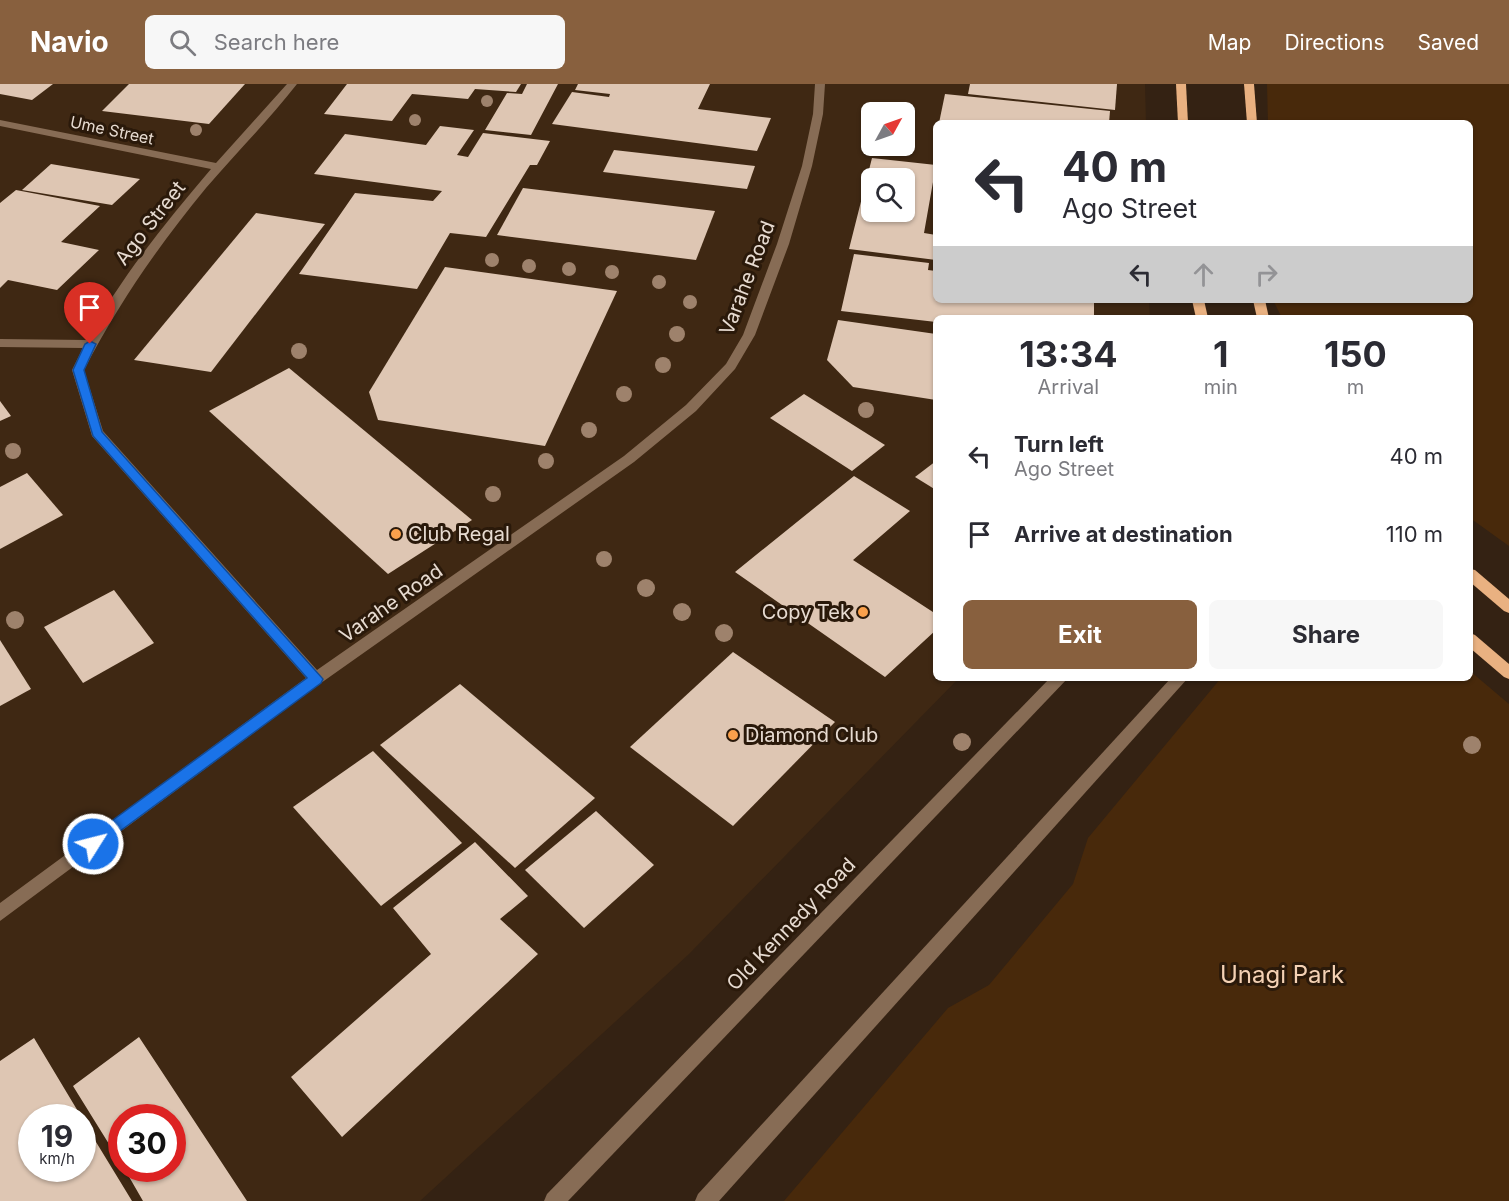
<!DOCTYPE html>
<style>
:root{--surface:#fff;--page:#f7f7f7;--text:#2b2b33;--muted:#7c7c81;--accent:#88603e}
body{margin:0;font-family:Inter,sans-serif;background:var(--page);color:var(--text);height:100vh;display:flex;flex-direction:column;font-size:22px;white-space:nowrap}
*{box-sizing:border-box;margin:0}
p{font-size:20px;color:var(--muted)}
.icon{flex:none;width:33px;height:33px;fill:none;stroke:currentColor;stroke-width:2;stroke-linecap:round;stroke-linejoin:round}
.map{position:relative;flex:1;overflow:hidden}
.panel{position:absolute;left:933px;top:231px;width:540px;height:366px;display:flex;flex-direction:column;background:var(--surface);border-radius:9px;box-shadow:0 2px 4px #0004}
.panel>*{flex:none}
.hud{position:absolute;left:933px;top:36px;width:540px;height:183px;border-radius:9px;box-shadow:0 2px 4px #0004;background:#fff;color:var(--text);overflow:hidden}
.needle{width:39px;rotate:50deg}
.tools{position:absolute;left:861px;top:18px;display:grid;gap:12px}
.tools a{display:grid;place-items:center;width:54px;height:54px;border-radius:9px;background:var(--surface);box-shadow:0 2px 4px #0004;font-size:30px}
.speed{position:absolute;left:18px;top:1020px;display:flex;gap:12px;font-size:30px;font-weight:700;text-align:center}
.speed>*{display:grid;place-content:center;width:78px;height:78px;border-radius:50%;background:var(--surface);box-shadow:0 2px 4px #0004;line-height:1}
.speed small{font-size:15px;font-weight:400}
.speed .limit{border:9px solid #d22;background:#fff;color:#111}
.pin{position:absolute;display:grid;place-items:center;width:51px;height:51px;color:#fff;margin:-62px -26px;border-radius:50% 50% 50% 0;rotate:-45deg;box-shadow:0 0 6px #0007}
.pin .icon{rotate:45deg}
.me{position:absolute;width:66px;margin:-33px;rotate:54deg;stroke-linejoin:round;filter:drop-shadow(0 0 4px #0008)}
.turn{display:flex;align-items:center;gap:21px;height:126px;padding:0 30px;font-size:27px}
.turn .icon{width:78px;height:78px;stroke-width:2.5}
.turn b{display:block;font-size:42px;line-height:51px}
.lanes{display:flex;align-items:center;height:57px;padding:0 30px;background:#0003;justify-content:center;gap:30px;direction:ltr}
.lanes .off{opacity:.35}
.eta{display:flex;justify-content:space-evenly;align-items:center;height:102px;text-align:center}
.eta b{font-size:36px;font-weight:700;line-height:42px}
.cta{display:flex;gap:12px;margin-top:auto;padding:12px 30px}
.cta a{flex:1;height:69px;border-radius:9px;background:var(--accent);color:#fff;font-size:24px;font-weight:700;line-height:69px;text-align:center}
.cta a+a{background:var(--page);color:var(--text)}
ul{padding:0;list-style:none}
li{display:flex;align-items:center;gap:18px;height:78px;padding:0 30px}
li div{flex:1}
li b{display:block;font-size:22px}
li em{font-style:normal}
header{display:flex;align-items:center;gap:36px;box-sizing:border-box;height:84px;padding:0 30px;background:var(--accent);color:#fff}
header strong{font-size:28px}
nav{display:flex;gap:33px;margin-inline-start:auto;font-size:21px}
.search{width:420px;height:54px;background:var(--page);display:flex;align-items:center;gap:15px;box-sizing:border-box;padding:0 21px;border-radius:9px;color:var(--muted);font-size:22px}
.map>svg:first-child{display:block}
</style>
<header>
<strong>Navio</strong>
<div class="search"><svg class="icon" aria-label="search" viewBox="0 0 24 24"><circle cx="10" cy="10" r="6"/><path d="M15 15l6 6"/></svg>Search here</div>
<nav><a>Map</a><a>Directions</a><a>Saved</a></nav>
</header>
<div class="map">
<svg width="1509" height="1117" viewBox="0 0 1509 1117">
<rect width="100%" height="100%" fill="#342213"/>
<path fill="#3f2813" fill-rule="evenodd" d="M0 0H1145L1146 39H936V216H1149L1150 234H936V594H959L689 870 420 1117H0ZM872 28H904V62H872ZM872 94H904V128H872ZM32 1034H82V1084H32ZM122 1034H172V1084H122Z"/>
<g fill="#48290b">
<polygon points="1267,0 1509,0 1509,462 1470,434 1470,234 1282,234 1273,216 1470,216 1470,39 1268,39"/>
<polygon points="1470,587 1509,620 1509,1117 784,1117 948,924 989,901 1073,800 1088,754 1221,594 1470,594"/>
</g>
<g fill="#dec6b3" fill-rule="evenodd">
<polygon points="0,0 53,0 32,16 0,10"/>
<polygon points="129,0 245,0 209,40 102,27"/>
<polygon points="347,0 521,0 516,8 475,5 468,15 412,10 392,37 324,30"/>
<polygon points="527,0 558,0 531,51 485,46 507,9 522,10"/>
<polygon points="578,0 710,0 698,25 771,34 757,67 552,40 572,8 609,13 610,10 575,6"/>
<polygon points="970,0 1117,0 1115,26 968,10"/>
<polygon points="945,10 1110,27 1109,39 939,39"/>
<polygon points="440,42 474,46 457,71 468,73 483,49 550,57 537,81 530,81 486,153 450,149 417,205 299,190 355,109 433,117 442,107 314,90 345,50 426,61"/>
<polygon points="614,66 755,82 747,105 603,88"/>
<path d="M872 74 936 81 924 149 936 151V176L849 165ZM872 94H904V128H872Z"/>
<polygon points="51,80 140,95 112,121 22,106"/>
<polygon points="523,104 715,127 696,176 497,151"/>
<polygon points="16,106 100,122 61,158 99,166 57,206 8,196 0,204 0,119"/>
<polygon points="256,129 325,140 211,288 134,276"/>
<polygon points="854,170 929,179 928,186 936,187 936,216 1094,216 1094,234 936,234 936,238 841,227"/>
<polygon points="445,183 617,207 545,362 378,336 369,308"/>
<polygon points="838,236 936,250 936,316 853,303 827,276"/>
<polygon points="289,284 472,436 388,490 209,327"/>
<polygon points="804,310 885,361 852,387 770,334"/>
<polygon points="0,317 11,332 0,337"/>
<polygon points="936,377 936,406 915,393"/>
<polygon points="27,389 63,431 0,465 0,403"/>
<polygon points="854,392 910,427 853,476 936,530 936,546 885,593 735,488"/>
<polygon points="114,506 154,559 83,599 44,543"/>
<polygon points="0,556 31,605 0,622"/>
<polygon points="733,568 835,638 733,742 630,663"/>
<polygon points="460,600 595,714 515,784 380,661"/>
<polygon points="373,667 462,759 381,822 293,723"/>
<polygon points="596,727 654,781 584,844 525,786"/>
<polygon points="475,758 528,812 500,835 538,870 342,1053 291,993 431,870 393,824"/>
<polygon points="139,953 247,1117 143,1117 124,1084 172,1084 172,1034 122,1034 122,1081 73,1002"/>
<polygon points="34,954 82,1034 32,1034 32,1084 82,1084 82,1035 132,1117 0,1117 0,977"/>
</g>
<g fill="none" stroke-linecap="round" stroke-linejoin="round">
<g fill="#876c55" fill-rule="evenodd">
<path d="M287 0H297C269 36 236 69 206 104 159 161 118 220 84 286L103 347 317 586 624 372 686 321 726 280 743 251 777 160 802 82 813 30 815 0H825L823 30 812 82 789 160 755 251 735 285 696 327 634 378 321 599 0 837V819L306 594 92 352 72 286 83 264 0 263V255L87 256C120 194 166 138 211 85L0 42V36L216 79Z"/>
<polygon points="1050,594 1068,594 568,1117 544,1117 547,1110"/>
<polygon points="1171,594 1188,594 719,1117 695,1117 698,1110"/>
</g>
<g fill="#e9b181" fill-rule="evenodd">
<polygon points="1176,0 1186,0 1188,39 1178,39"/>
<polygon points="1244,0 1254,0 1257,39 1247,39"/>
<polygon points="1192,216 1204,216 1208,234 1196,234"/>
<polygon points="1253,216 1265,216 1269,234 1257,234"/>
<polygon points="1470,485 1475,486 1509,515 1509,529 1504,527 1470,498"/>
<polygon points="1470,549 1475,551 1509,580 1509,595 1504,593 1470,564"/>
</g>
</g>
<g fill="#9e826c">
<circle cx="487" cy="17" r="6"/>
<circle cx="415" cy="36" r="6"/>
<circle cx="196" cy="46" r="6"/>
<circle cx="492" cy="176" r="7"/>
<circle cx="529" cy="182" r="7"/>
<circle cx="569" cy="185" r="7"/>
<circle cx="612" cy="188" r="7"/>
<circle cx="659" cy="198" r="7"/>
<circle cx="690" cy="218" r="7"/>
<circle cx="677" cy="250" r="8"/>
<circle cx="299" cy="267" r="8"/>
<circle cx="663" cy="281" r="8"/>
<circle cx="624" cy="310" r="8"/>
<circle cx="866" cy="326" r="8"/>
<circle cx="589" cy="346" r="8"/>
<circle cx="13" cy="367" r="8"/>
<circle cx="546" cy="377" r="8"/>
<circle cx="493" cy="410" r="8"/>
<circle cx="604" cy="475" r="8"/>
<circle cx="646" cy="504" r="9"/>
<circle cx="682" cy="528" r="9"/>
<circle cx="15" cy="536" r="9"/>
<circle cx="724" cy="549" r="9"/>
<circle cx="962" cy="658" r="9"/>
<circle cx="1472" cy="661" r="9"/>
</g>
<polygon fill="#1a73e8" stroke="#114b97" stroke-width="1.5" points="90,257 96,260 84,286 102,348 323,595 321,599 93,767 87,765 85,760 87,755 307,594 93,352 73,286 85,260"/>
<g fill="#f9a04c" stroke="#2a190a" stroke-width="2">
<circle cx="396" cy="450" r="6"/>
<circle cx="863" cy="528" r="6"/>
<circle cx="733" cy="651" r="6"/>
</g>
<g text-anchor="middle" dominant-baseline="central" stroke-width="6" stroke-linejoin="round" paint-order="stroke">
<g font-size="16" fill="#e7dbd1" stroke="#2a190a">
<text transform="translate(112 46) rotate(12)">Ume Street</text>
</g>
<g font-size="20" fill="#e7dbd1" stroke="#2a190a">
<text transform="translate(150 139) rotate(-52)">Ago Street</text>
<text transform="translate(747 194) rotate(-69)">Varahe Road</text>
<text transform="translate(391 519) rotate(-35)">Varahe Road</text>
<text transform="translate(791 840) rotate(-46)">Old Kennedy Road</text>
</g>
<g font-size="20" fill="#e7dbd1" stroke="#2a190a" text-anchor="start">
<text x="408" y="450">Club Regal</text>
<text x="851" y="528" text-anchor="end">Copy Tek</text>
<text x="745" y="651">Diamond Club</text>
</g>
<g font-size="24" fill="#f4d1b4" stroke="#2a190a">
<text x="1282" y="890">Unagi Park</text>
</g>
</g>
</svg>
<div class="tools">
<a><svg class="needle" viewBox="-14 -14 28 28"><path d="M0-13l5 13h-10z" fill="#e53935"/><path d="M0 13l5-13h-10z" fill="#7c7c81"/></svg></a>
<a><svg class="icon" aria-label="search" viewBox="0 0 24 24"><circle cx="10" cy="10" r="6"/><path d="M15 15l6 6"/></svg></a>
</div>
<div class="speed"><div>19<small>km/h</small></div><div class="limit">30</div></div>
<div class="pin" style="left:90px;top:260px;background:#d93025"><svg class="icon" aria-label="arrive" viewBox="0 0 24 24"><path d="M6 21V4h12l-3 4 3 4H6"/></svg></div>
<svg class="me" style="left:93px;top:760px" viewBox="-20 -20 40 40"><circle r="17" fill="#1a73e8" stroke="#fff" stroke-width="3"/><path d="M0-11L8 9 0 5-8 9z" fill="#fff"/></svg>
<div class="hud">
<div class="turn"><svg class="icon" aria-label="left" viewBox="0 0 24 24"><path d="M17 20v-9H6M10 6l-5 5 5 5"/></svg><div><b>40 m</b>Ago Street</div></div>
<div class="lanes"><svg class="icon" aria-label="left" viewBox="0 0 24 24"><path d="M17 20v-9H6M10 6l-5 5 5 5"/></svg><svg class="icon off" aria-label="ahead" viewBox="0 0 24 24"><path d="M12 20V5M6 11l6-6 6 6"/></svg><svg class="icon off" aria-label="right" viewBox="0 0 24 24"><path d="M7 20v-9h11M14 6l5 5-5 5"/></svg></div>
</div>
<section class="panel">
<div class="eta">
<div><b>13:34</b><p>Arrival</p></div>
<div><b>1</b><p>min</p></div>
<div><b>150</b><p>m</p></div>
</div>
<ul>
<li><svg class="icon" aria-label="left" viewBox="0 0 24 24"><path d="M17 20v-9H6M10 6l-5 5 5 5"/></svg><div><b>Turn left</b><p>Ago Street</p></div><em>40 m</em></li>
<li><svg class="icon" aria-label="arrive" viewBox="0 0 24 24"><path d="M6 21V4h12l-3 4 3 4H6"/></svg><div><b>Arrive at destination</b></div><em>110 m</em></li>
</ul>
<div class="cta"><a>Exit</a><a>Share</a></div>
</section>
</div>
